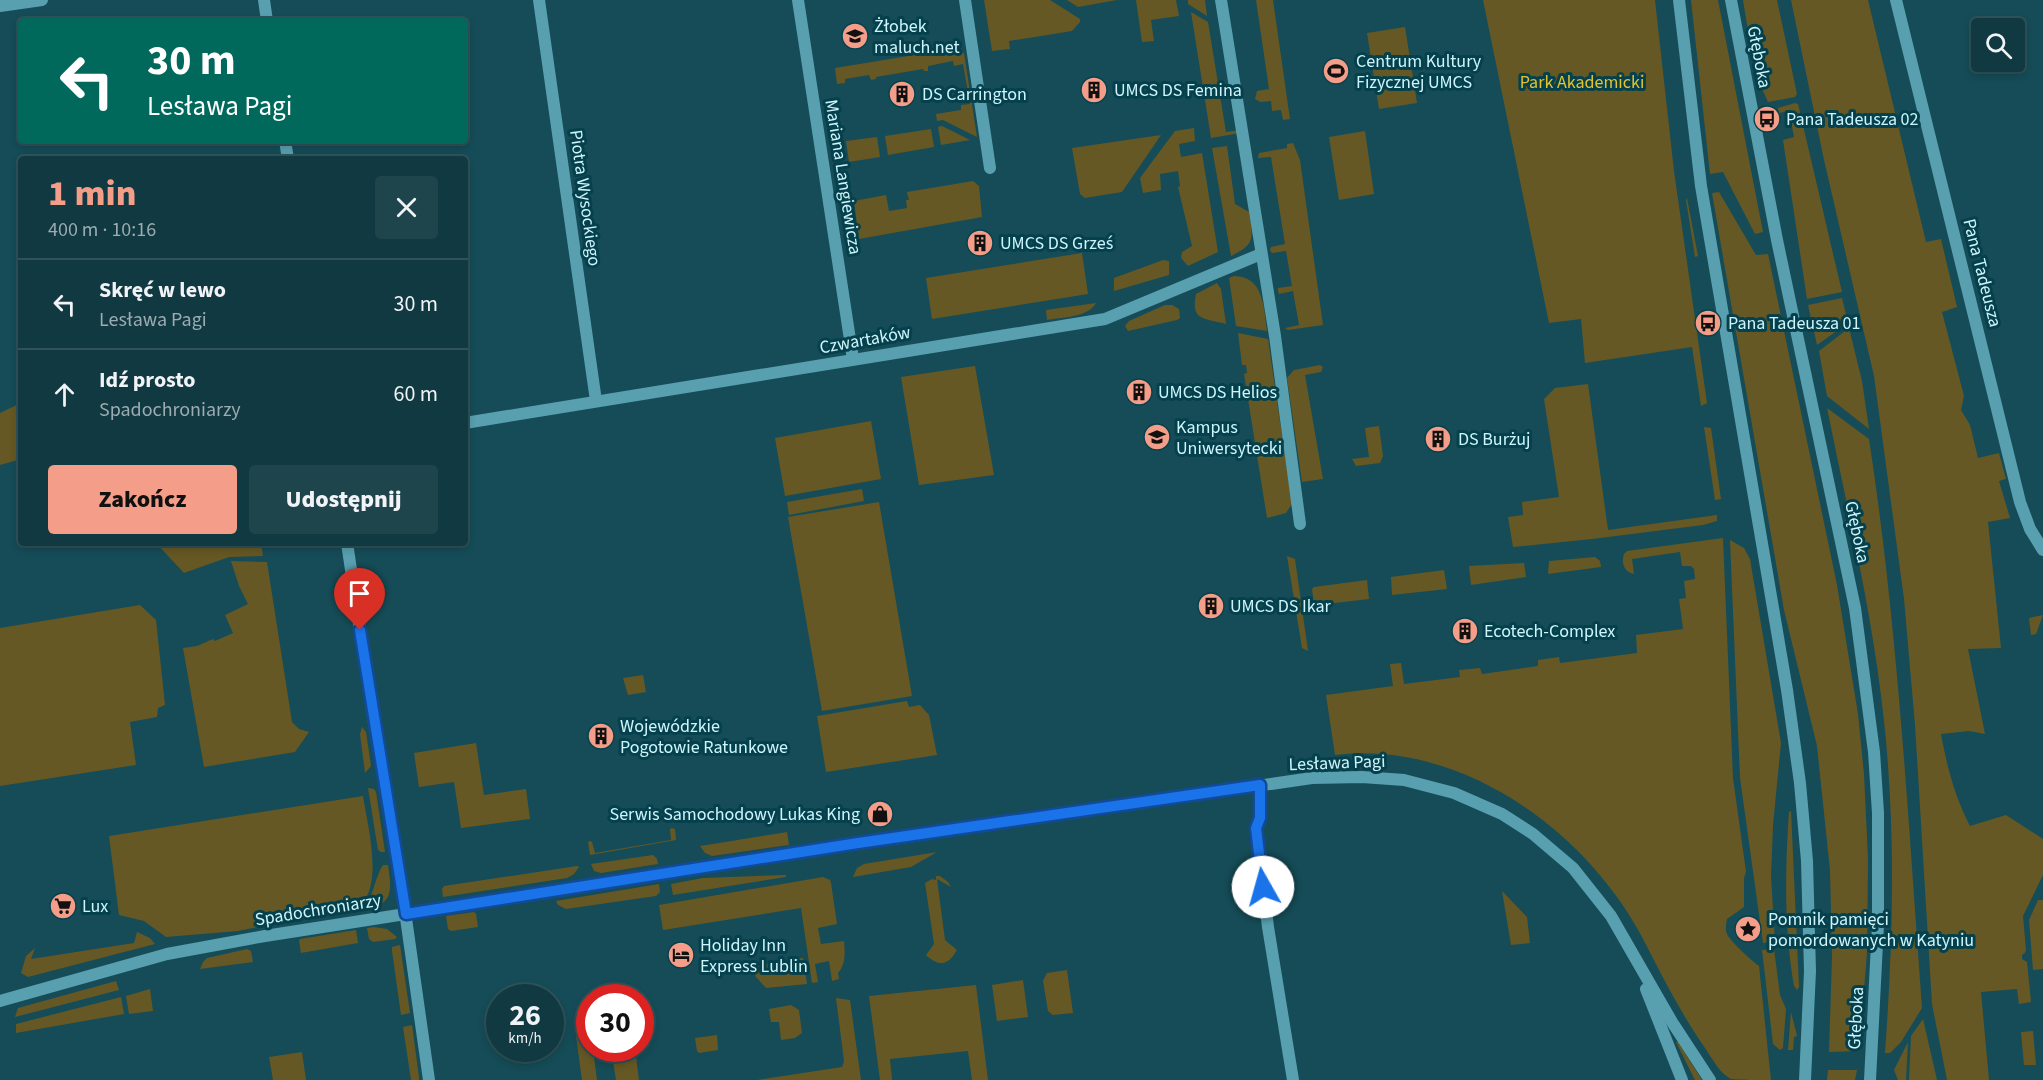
<!DOCTYPE html>
<html lang="pl">
<meta charset="utf-8">
<style>
:root{--surface:#103941;--page:#1e444c;--text:#f1f3f6;--muted:#9cacb1;--line:#30535a;--accent:#f49e89}
body{margin:0;font-family:"Source Sans 3",sans-serif;background:var(--page);color:var(--text);height:100vh;display:flex;flex-direction:column;font-size:22px;white-space:nowrap}
*{box-sizing:border-box;margin:0}
p{font-size:20px;color:var(--muted)}
.icon{flex:none;width:33px;height:33px;fill:none;stroke:currentColor;stroke-width:2;stroke-linecap:round;stroke-linejoin:round}
.map{position:relative;flex:1;overflow:hidden}
.side{position:absolute;left:18px;top:156px;width:450px;height:390px;display:flex;flex-direction:column;background:var(--surface);border-radius:6px;box-shadow:0 3px 9px #0003,0 0 0 2px var(--line)}
.side>*{flex:none}
.guide{position:absolute;left:18px;top:18px;width:450px;height:126px;border-radius:6px;box-shadow:0 3px 9px #0003,0 0 0 2px var(--line);background:#00695c;color:#fff;overflow:hidden}
.tools{position:absolute;left:1971px;top:18px;display:grid;gap:12px}
.tools a{display:grid;place-items:center;width:54px;height:54px;border-radius:6px;background:var(--surface);box-shadow:0 3px 9px #0003,0 0 0 2px var(--line);font-size:30px}
.speed{position:absolute;left:486px;top:984px;display:flex;gap:12px;font-size:30px;font-weight:700;text-align:center}
.speed>*{display:grid;place-content:center;width:78px;height:78px;border-radius:50%;background:var(--surface);box-shadow:0 3px 9px #0003,0 0 0 2px var(--line);line-height:1}
.speed small{font-size:15px;font-weight:400}
.speed .limit{border:9px solid #d22;background:#fff;color:#111}
.pin{position:absolute;display:grid;place-items:center;width:51px;height:51px;color:#fff;margin:-62px -26px;border-radius:50% 50% 50% 0;rotate:-45deg;box-shadow:0 0 6px #0007}
.pin .icon{rotate:45deg}
.me{position:absolute;width:66px;margin:-33px;rotate:353deg;stroke-linejoin:round;filter:drop-shadow(0 0 4px #0008)}
.turn{display:flex;align-items:center;gap:21px;height:126px;padding:0 30px;font-size:27px}
.turn .icon{width:78px;height:78px;stroke-width:2.5}
.turn b{display:block;font-size:42px;line-height:51px}
.round{display:grid;place-items:center;flex:none;width:63px;height:63px;border-radius:6px;background:var(--page)}
.head{display:flex;align-items:center;justify-content:space-between;height:102px;padding:0 30px}
h1{font-size:36px;font-weight:800;line-height:45px;color:var(--accent)}
.cta{display:flex;gap:12px;margin-top:auto;padding:12px 30px}
.cta a{flex:1;height:69px;border-radius:6px;background:var(--accent);color:#111;font-size:24px;font-weight:800;line-height:69px;text-align:center}
.cta a+a{background:var(--page);color:var(--text)}
ul{padding:0;list-style:none}
li{display:flex;align-items:center;gap:18px;height:90px;padding:0 30px;border-top:2px solid var(--line)}
li div{flex:1}
li b{display:block;font-size:22px}
li em{font-style:normal}
.map>svg:first-child{display:block}
</style>
<div class="map">
<svg width="2043" height="1080" viewBox="0 0 2043 1080">
<rect width="100%" height="100%" fill="#154c57"/>
<g fill="#665824">
<polygon points="984,0 1050,0 1080,19 1080,22 1072,31 1009,41 1010,49 992,51"/>
<polygon points="1067,0 1117,0 1078,7"/>
<polygon points="1136,0 1176,0 1179,16 1151,20 1154,41 1142,42"/>
<polygon points="1188,0 1205,0 1207,16 1188,4"/>
<polygon points="1256,0 1273,0 1290,119 1283,120 1281,110 1272,111 1271,101 1260,102 1255,99 1257,91 1269,89"/>
<polygon points="1483,0 1655,0 1674,171 1707,403 1701,406 1692,347 1585,363 1581,319 1549,323"/>
<polygon points="1691,0 1718,0 1763,232 1755,234 1723,172 1710,174"/>
<polygon points="1743,0 1777,0 1797,94 1795,97 1768,102 1755,73"/>
<path d="M1791 0H1868L1926 242 1941 239 1957 307 1942 312 1964 396 1961 410 1970 425 1978 458 1999 453 2006 479 1999 481 2010 518 1988 522 2001 648 1968 649 1985 734 1969 731 1941 734C1947 767 1955 797 1970 826L2006 815 2043 839V875L2023 916 2026 950 2025 953 2022 955V959L2027 962 2031 1002 2019 1004 2017 989 1981 992 1989 1080H1947L1932 1004 1915 725 1904 599 1874 376 1824 160Z"/>
<polygon points="1191,12 1208,22 1226,132 1240,130 1240,133 1211,138"/>
<polygon points="1405,27 1417,103 1379,109 1367,33"/>
<polygon points="951,49 964,53 977,137 943,120 937,121 936,114 961,110 961,105 970,104 963,64 954,66 953,61 928,66 928,71 924,71 923,69 876,77 876,79 871,80 869,75 845,79 845,83 837,84 835,68"/>
<polygon points="1795,103 1798,104 1842,292 1807,299 1783,140 1794,137 1789,111 1779,113 1778,108"/>
<polygon points="942,126 970,140 941,145 938,127"/>
<polygon points="1194,128 1195,141 1179,144 1181,157 1202,153 1218,252 1188,266 1181,258 1182,252 1192,246 1178,187 1180,186 1178,171 1160,174 1161,190 1143,193 1140,178 1175,131"/>
<polygon points="931,129 934,147 888,155 885,136"/>
<polygon points="1365,131 1374,194 1339,200 1329,137"/>
<polygon points="1161,135 1122,192 1085,198 1080,194 1072,148"/>
<polygon points="877,137 880,157 849,162 846,141"/>
<polygon points="1293,143 1300,160 1323,325 1288,330 1285,328 1299,325 1293,291 1279,294 1278,291 1278,288 1292,286 1286,251 1272,253 1270,250 1271,247 1285,244 1271,157 1258,158 1259,153 1287,148 1287,144"/>
<path d="M1227 146 1235 204 1249 212C1253 238 1256 244 1231 256L1212 148Z"/>
<polygon points="973,181 979,186 982,217 859,239 854,201 886,195 889,211 907,208 906,200 909,200 907,192"/>
<polygon points="1719,192 1756,255 1768,254 1837,585 1858,714 1864,774 1868,859 1867,953 1859,1051 1829,1052 1832,956 1830,870 1817,746 1784,610 1712,193"/>
<polygon points="1687,198 1698,256 1695,257 1686,200"/>
<polygon points="1082,253 1088,294 932,319 926,278"/>
<polygon points="1163,260 1169,261 1169,275 1114,291 1114,278"/>
<path d="M1234 276C1264 276 1264 309 1267 331L1236 326 1229 278Z"/>
<path d="M1217 283 1221 289 1226 324C1206 318 1190 322 1196 294Z"/>
<polygon points="1842,298 1848,323 1817,345 1808,305"/>
<path d="M1096 303C1087 318 1062 317 1047 320L1046 310Z"/>
<polygon points="1165,305 1172,305 1179,309 1180,318 1177,320 1128,331 1125,326 1129,321"/>
<polygon points="1849,328 1862,381 1869,429 1827,396 1819,351"/>
<polygon points="1238,333 1268,339 1292,504 1286,513 1267,518 1244,374 1247,373 1246,365 1242,365"/>
<polygon points="1320,365 1323,367 1321,372 1305,375 1323,479 1302,482 1287,378 1294,370"/>
<polygon points="975,366 994,475 919,485 901,377"/>
<polygon points="1588,384 1608,530 1717,515 1717,521 1703,525 1592,539 1513,547 1508,517 1523,515 1522,502 1559,497 1544,399 1555,388"/>
<polygon points="21,403 21,459 0,465 0,413"/>
<path d="M1827 408 1869 439C1898 628 1908 818 1922 1008L1901 1042 1890 1053H1885C1893 942 1896 832 1884 721 1873 616 1848 512 1827 408Z"/>
<polygon points="871,421 881,479 785,496 775,438"/>
<polygon points="1379,426 1383,456 1380,463 1356,466 1352,459 1369,457 1365,428"/>
<polygon points="1704,427 1711,428 1721,499 1715,500"/>
<polygon points="862,489 864,501 789,515 787,502"/>
<polygon points="879,502 912,696 822,711 788,517"/>
<path d="M1723 538 1733 778 1746 872 1744 878V907L1727 919C1726 924 1725 929 1727 934 1729 940 1753 962 1759 966L1771 1080C1762 1080 1737 1080 1731 1079 1719 1073 1712 1058 1705 1048 1680 1012 1662 976 1642 937 1585 830 1461 740 1335 755L1326 695 1393 686 1390 664 1401 663 1404 684 1460 677 1459 670 1480 668 1482 674 1538 666V660L1559 657 1560 663 1637 653 1636 635 1683 629 1679 599 1686 598 1684 581 1695 579 1694 569 1691 566H1682L1680 552 1632 559 1634 574C1624 572 1621 563 1624 554L1627 551Z"/>
<polygon points="1730,540 1744,548 1750,559 1781,743 1773,825 1771,876 1775,942 1763,943 1740,778"/>
<polygon points="156,543 261,543 263,556 229,557 184,573"/>
<polygon points="1287,556 1295,559 1308,651 1302,648"/>
<polygon points="1595,557 1600,561 1601,567 1548,574 1549,561"/>
<polygon points="231,561 267,562 292,722 299,729 309,732 295,752 204,767 183,648 197,646 213,639 215,641 233,633 225,615 248,604 239,586"/>
<polygon points="1524,563 1526,577 1471,585 1469,566"/>
<polygon points="1444,570 1447,589 1392,595 1391,577"/>
<polygon points="1367,580 1369,599 1317,605 1314,604 1312,589 1314,587"/>
<polygon points="140,605 156,620 165,705 158,708 157,717 130,722 136,765 0,786 0,628"/>
<polygon points="2043,615 2036,634 2031,635 2029,618"/>
<polygon points="643,675 646,692 628,695 623,678"/>
<polygon points="907,701 909,707 920,705 929,715 937,755 826,772 817,716"/>
<polygon points="362,727 366,732 371,766 365,773 360,734"/>
<polygon points="476,743 484,795 526,789 530,819 461,828 454,782 419,787 414,753"/>
<polygon points="368,788 374,789 376,792 385,852 381,852 378,850"/>
<path d="M363 796C367 823 386 892 356 907L238 931 166 937 144 921 119 915 109 836Z"/>
<path d="M1791 811 1799 987 1797 990 1794 986C1784 930 1785 869 1789 812Z"/>
<polygon points="672,828 675,829 676,840 590,855 588,842 590,841 592,842 595,853 671,840 670,829"/>
<polygon points="787,832 789,845 712,856 705,853 700,846"/>
<polygon points="937,852 911,867 853,877 857,868 864,864"/>
<polygon points="653,855 657,859 658,864 601,873 594,871 591,864"/>
<path d="M383 865H388C391 887 395 904 367 909 371 898 377 873 383 865Z"/>
<polygon points="577,866 579,867 574,874 567,878 443,897 442,889 444,886"/>
<polygon points="786,875 786,877 673,895 671,884 703,878"/>
<path d="M936 876H940L948 882 951 887 937 879 945 940 957 950C948 966 939 967 926 955L934 944 925 883 932 879 936 880Z"/>
<path d="M823 877 830 880 831 883 837 924 818 928 821 944 844 941C845 952 846 964 838 973L839 979 832 981 829 961 815 964 818 982 812 983 801 908 663 930 659 905Z"/>
<polygon points="659,884 660,892 656,896 566,909 558,905 556,901"/>
<polygon points="1502,891 1527,917 1530,943 1511,945"/>
<polygon points="2038,900 2043,900 2043,969 2033,970 2029,920"/>
<polygon points="474,912 476,914 478,927 451,931 448,929 446,916"/>
<polygon points="374,927 387,929 397,937 395,939 373,942 369,939 367,928"/>
<polygon points="356,930 358,943 301,953 299,941 300,939"/>
<polygon points="137,932 150,938 155,944 28,977 21,973 26,956 35,948 31,959 134,943"/>
<polygon points="400,945 410,1013 401,1015 392,951 392,947"/>
<polygon points="247,949 251,951 253,962 200,969 203,962 207,958"/>
<polygon points="1774,949 1780,995 1786,1009 1783,1048 1780,1050 1773,1044 1762,950"/>
<polygon points="803,958 807,984 766,988 756,977 752,966"/>
<polygon points="1067,970 1073,1013 1053,1015 1048,1011 1043,981 1047,973"/>
<polygon points="1023,980 1028,1017 997,1021 992,985"/>
<polygon points="116,981 119,990 15,1017 18,1008"/>
<polygon points="976,985 988,1080 972,1080 968,1051 890,1059 892,1080 880,1080 869,996"/>
<polygon points="150,989 153,1011 129,1014 126,996"/>
<polygon points="121,997 124,1014 16,1033 16,1024"/>
<polygon points="836,998 850,1000 861,1080 757,1080 842,1067 844,1061"/>
<polygon points="791,1005 799,1010 802,1033 795,1038 781,1040 779,1022 771,1022 769,1009"/>
<polygon points="1791,1012 1797,1036 1794,1037 1793,1050 1788,1050"/>
<polygon points="1923,1019 1937,1080 1909,1080 1911,1036"/>
<polygon points="412,1025 419,1077 419,1080 411,1080 403,1027"/>
<polygon points="2033,1031 2036,1065 2024,1065 2021,1032"/>
<polygon points="717,1035 718,1050 699,1053 697,1051 695,1038"/>
<polygon points="576,1036 582,1037 589,1042 590,1048 593,1049 597,1080 582,1080"/>
<polygon points="1676,1042 1678,1042 1702,1080 1695,1080"/>
<polygon points="1908,1042 1906,1080 1898,1080 1894,1070"/>
<polygon points="611,1049 635,1049 639,1080 616,1080"/>
<polygon points="302,1052 306,1080 273,1080 269,1057"/>
<polygon points="1828,1070 1857,1070 1855,1080 1827,1080"/>
</g>
<g fill="none" stroke-linecap="round" stroke-linejoin="round">
<g stroke="#589faf" stroke-width="12">
<polyline points="264,0 267,21"/>
<polyline points="539,0 596,401"/>
<polyline points="798,0 853,359"/>
<polyline points="965,0 990,168"/>
<polyline points="1221,0 1275,336 1300,524"/>
<polyline points="1896,0 2020,502 2030,529 2043,550"/>
<polyline points="0,6 42,0"/>
<polyline points="285,141 288,159"/>
<polyline points="465,423 1105,319 1261,254"/>
<polyline points="347,543 373,717 397,855 429,1080"/>
<polyline points="1260,785 1260,817 1256,828 1268,927 1293,1080"/>
</g>
<g stroke="#589faf" stroke-width="12">
<polyline points="1679,0 1701,186 1787,690 1800,783 1807,861 1810,971 1805,1080"/>
<polyline points="1731,0 1777,240 1855,608 1874,752 1878,813 1878,924 1870,1080"/>
<polyline points="1646,989 1682,1080"/>
<polyline points="0,1001 167,954 265,936 795,853 1312,778 1362,777 1404,780 1454,793 1502,814 1533,834 1573,868 1611,916 1672,1022 1710,1080"/>
</g>
</g>
<g fill="none" stroke-linecap="round" stroke-linejoin="round">
<defs>
<polyline id="route" points="360,630 406,914 858,843 1260,785 1260,818 1256,828 1263,887"/>
</defs>
<use href="#route" stroke="#114b97" stroke-width="15"/>
<use href="#route" stroke="#1a73e8" stroke-width="10"/>
</g>
<defs>
<symbol id="school-disc" viewBox="-11 -11 22 22"><circle r="9.5" fill="#f49e89" stroke="#05414c"/><path d="M0-5L7-2L0 1L-7-2ZM-4 1L0 2.5L4 1V4Q0 6-4 4Z" fill="#111"/></symbol>
<symbol id="stadium-disc" viewBox="-11 -11 22 22"><circle r="9.5" fill="#f49e89" stroke="#05414c"/><path d="M0-5a6.5 5 0 1 0 0 10a6.5 5 0 1 0 0-10ZM-3.5-1.8h7v3.6h-7Z" fill="#111"/></symbol>
<symbol id="building-disc" viewBox="-11 -11 22 22"><circle r="9.5" fill="#f49e89" stroke="#05414c"/><path d="M-4-6H4V6H1V3H-1V6H-4ZM-2.5-4.3h1.7v1.8h-1.7ZM.8-4.3h1.7v1.8H.8ZM-2.5-1h1.7V.8h-1.7ZM.8-1h1.7V.8H.8Z" fill="#111"/></symbol>
<symbol id="bus-disc" viewBox="-11 -11 22 22"><circle r="9.5" fill="#f49e89" stroke="#05414c"/><path d="M-5-6H5V4H4V6H2V4H-2V6H-4V4H-5ZM-3.5-4V0h7V-4ZM-3.5 1.2v1.5H-2V1.2ZM2 1.2v1.5H3.5V1.2Z" fill="#111"/></symbol>
<symbol id="university-disc" viewBox="-11 -11 22 22"><circle r="9.5" fill="#f49e89" stroke="#05414c"/><path d="M0-5L7-2L0 1L-7-2ZM-4 1L0 2.5L4 1V4Q0 6-4 4Z" fill="#111"/></symbol>
<symbol id="shop-disc" viewBox="-11 -11 22 22"><circle r="9.5" fill="#f49e89" stroke="#05414c"/><path d="M-5-2.5h2.3a2.7 3.5 0 0 1 5.4 0H5L5.5 6h-11ZM-1.5-2.5h3a1.5 2.3 0 0 0-3 0Z" fill="#111"/></symbol>
<symbol id="supermarket-disc" viewBox="-11 -11 22 22"><circle r="9.5" fill="#f49e89" stroke="#05414c"/><path d="M-6-5.5h2.5l.6 2H6L4.5 2H-2.5L-4.4-4H-6ZM-1.5 3.2a1.3 1.3 0 1 0 .1 0ZM3 3.2a1.3 1.3 0 1 0 .1 0Z" fill="#111"/></symbol>
<symbol id="sight-disc" viewBox="-11 -11 22 22"><circle r="9.5" fill="#f49e89" stroke="#05414c"/><path d="M0-6L1.8-2.2L6-1.7L2.9 1.2L3.7 5.4L0 3.3L-3.7 5.4L-2.9 1.2L-6-1.7L-1.8-2.2Z" fill="#111"/></symbol>
<symbol id="hotel-disc" viewBox="-11 -11 22 22"><circle r="9.5" fill="#f49e89" stroke="#05414c"/><path d="M-6-4.5h1.5V1H6V5H4.5V3h-9V5H-6ZM-4 0a1.8 1.8 0 1 1 3.6 0ZM.5 0V-2.5h3Q6-2.5 6 0Z" fill="#111"/></symbol>
</defs>
<g fill-rule="evenodd">
<use href="#school-disc" x="840" y="21" width="30" height="30"/>
<use href="#stadium-disc" x="1321" y="56" width="30" height="30"/>
<use href="#building-disc" x="1079" y="75" width="30" height="30"/>
<use href="#building-disc" x="887" y="79" width="30" height="30"/>
<use href="#bus-disc" x="1752" y="104" width="30" height="30"/>
<use href="#building-disc" x="965" y="228" width="30" height="30"/>
<use href="#bus-disc" x="1693" y="308" width="30" height="30"/>
<use href="#building-disc" x="1124" y="377" width="30" height="30"/>
<use href="#university-disc" x="1142" y="422" width="30" height="30"/>
<use href="#building-disc" x="1423" y="424" width="30" height="30"/>
<use href="#building-disc" x="1196" y="591" width="30" height="30"/>
<use href="#building-disc" x="1450" y="616" width="30" height="30"/>
<use href="#building-disc" x="586" y="721" width="30" height="30"/>
<use href="#shop-disc" x="865" y="799" width="30" height="30"/>
<use href="#supermarket-disc" x="48" y="891" width="30" height="30"/>
<use href="#sight-disc" x="1733" y="914" width="30" height="30"/>
<use href="#hotel-disc" x="666" y="940" width="30" height="30"/>
</g>
<g text-anchor="middle" dominant-baseline="central" stroke-width="6" stroke-linejoin="round" paint-order="stroke">
<g font-size="18" fill="#cff4fc" stroke="#05414c" text-anchor="start">
<text x="874" y="26">Żłobek<tspan x="874" dy="21">maluch.net</tspan></text>
<text x="1356" y="61">Centrum Kultury<tspan x="1356" dy="21">Fizycznej UMCS</tspan></text>
<text x="1114" y="90">UMCS DS Femina</text>
<text x="922" y="94">DS Carrington</text>
<text x="1786" y="119">Pana Tadeusza 02</text>
<text x="1000" y="243">UMCS DS Grześ</text>
<text x="1728" y="323">Pana Tadeusza 01</text>
<text x="1158" y="392">UMCS DS Helios</text>
<text x="1176" y="427">Kampus<tspan x="1176" dy="21">Uniwersytecki</tspan></text>
<text x="1458" y="439">DS Burżuj</text>
<text x="1230" y="606">UMCS DS Ikar</text>
<text x="1484" y="631">Ecotech-Complex</text>
<text x="620" y="726">Wojewódzkie<tspan x="620" dy="21">Pogotowie Ratunkowe</tspan></text>
<text x="860" y="814" text-anchor="end">Serwis Samochodowy Lukas King</text>
<text x="82" y="906">Lux</text>
<text x="1768" y="919">Pomnik pamięci<tspan x="1768" dy="21">pomordowanych w Katyniu</tspan></text>
<text x="700" y="945">Holiday Inn<tspan x="700" dy="21">Express Lublin</tspan></text>
</g>
<g font-size="18" fill="#cff4fc" stroke="#05414c">
<text transform="translate(1759 57) rotate(79)">Głęboka</text>
<text transform="translate(843 177) rotate(81)">Mariana Langiewicza</text>
<text transform="translate(585 198) rotate(82)">Piotra Wysockiego</text>
<text transform="translate(1982 273) rotate(76)">Pana Tadeusza</text>
<text transform="translate(865 340) rotate(-10)">Czwartaków</text>
<text transform="translate(1857 532) rotate(78)">Głęboka</text>
<text transform="translate(1337 763) rotate(-2)">Lesława Pagi</text>
<text transform="translate(318 910) rotate(-9)">Spadochroniarzy</text>
<text transform="translate(1856 1018) rotate(-87)">Głęboka</text>
</g>
<g font-size="18" fill="#e5c12c" stroke="#05414c">
<text x="1582" y="82">Park Akademicki</text>
</g>
</g>
</svg>
<div class="tools">
<a><svg class="icon" aria-label="search" viewBox="0 0 24 24"><circle cx="10" cy="10" r="6"/><path d="M15 15l6 6"/></svg></a>
</div>
<div class="speed"><div>26<small>km/h</small></div><div class="limit">30</div></div>
<div class="pin" style="left:360px;top:630px;background:#d93025"><svg class="icon" aria-label="arrive" viewBox="0 0 24 24"><path d="M6 21V4h12l-3 4 3 4H6"/></svg></div>
<svg class="me" style="left:1263px;top:887px" viewBox="-20 -20 40 40"><circle r="19" fill="#fff"/><path d="M0-13L10 11 0 6-10 11z" fill="#1a73e8"/></svg>
<div class="guide">
<div class="turn"><svg class="icon" aria-label="left" viewBox="0 0 24 24"><path d="M17 20v-9H6M10 6l-5 5 5 5"/></svg><div><b>30 m</b>Lesława Pagi</div></div>
</div>
<section class="side">
<div class="head"><div><h1>1 min</h1><p>400 m · 10:16</p></div><a class="round"><svg class="icon" aria-label="close" viewBox="0 0 24 24"><path d="M6 6l12 12M18 6L6 18"/></svg></a></div>
<ul>
<li><svg class="icon" aria-label="left" viewBox="0 0 24 24"><path d="M17 20v-9H6M10 6l-5 5 5 5"/></svg><div><b>Skręć w lewo</b><p>Lesława Pagi</p></div><em>30 m</em></li>
<li><svg class="icon" aria-label="ahead" viewBox="0 0 24 24"><path d="M12 20V5M6 11l6-6 6 6"/></svg><div><b>Idź prosto</b><p>Spadochroniarzy</p></div><em>60 m</em></li>
</ul>
<div class="cta"><a>Zakończ</a><a>Udostępnij</a></div>
</section>
</div>
